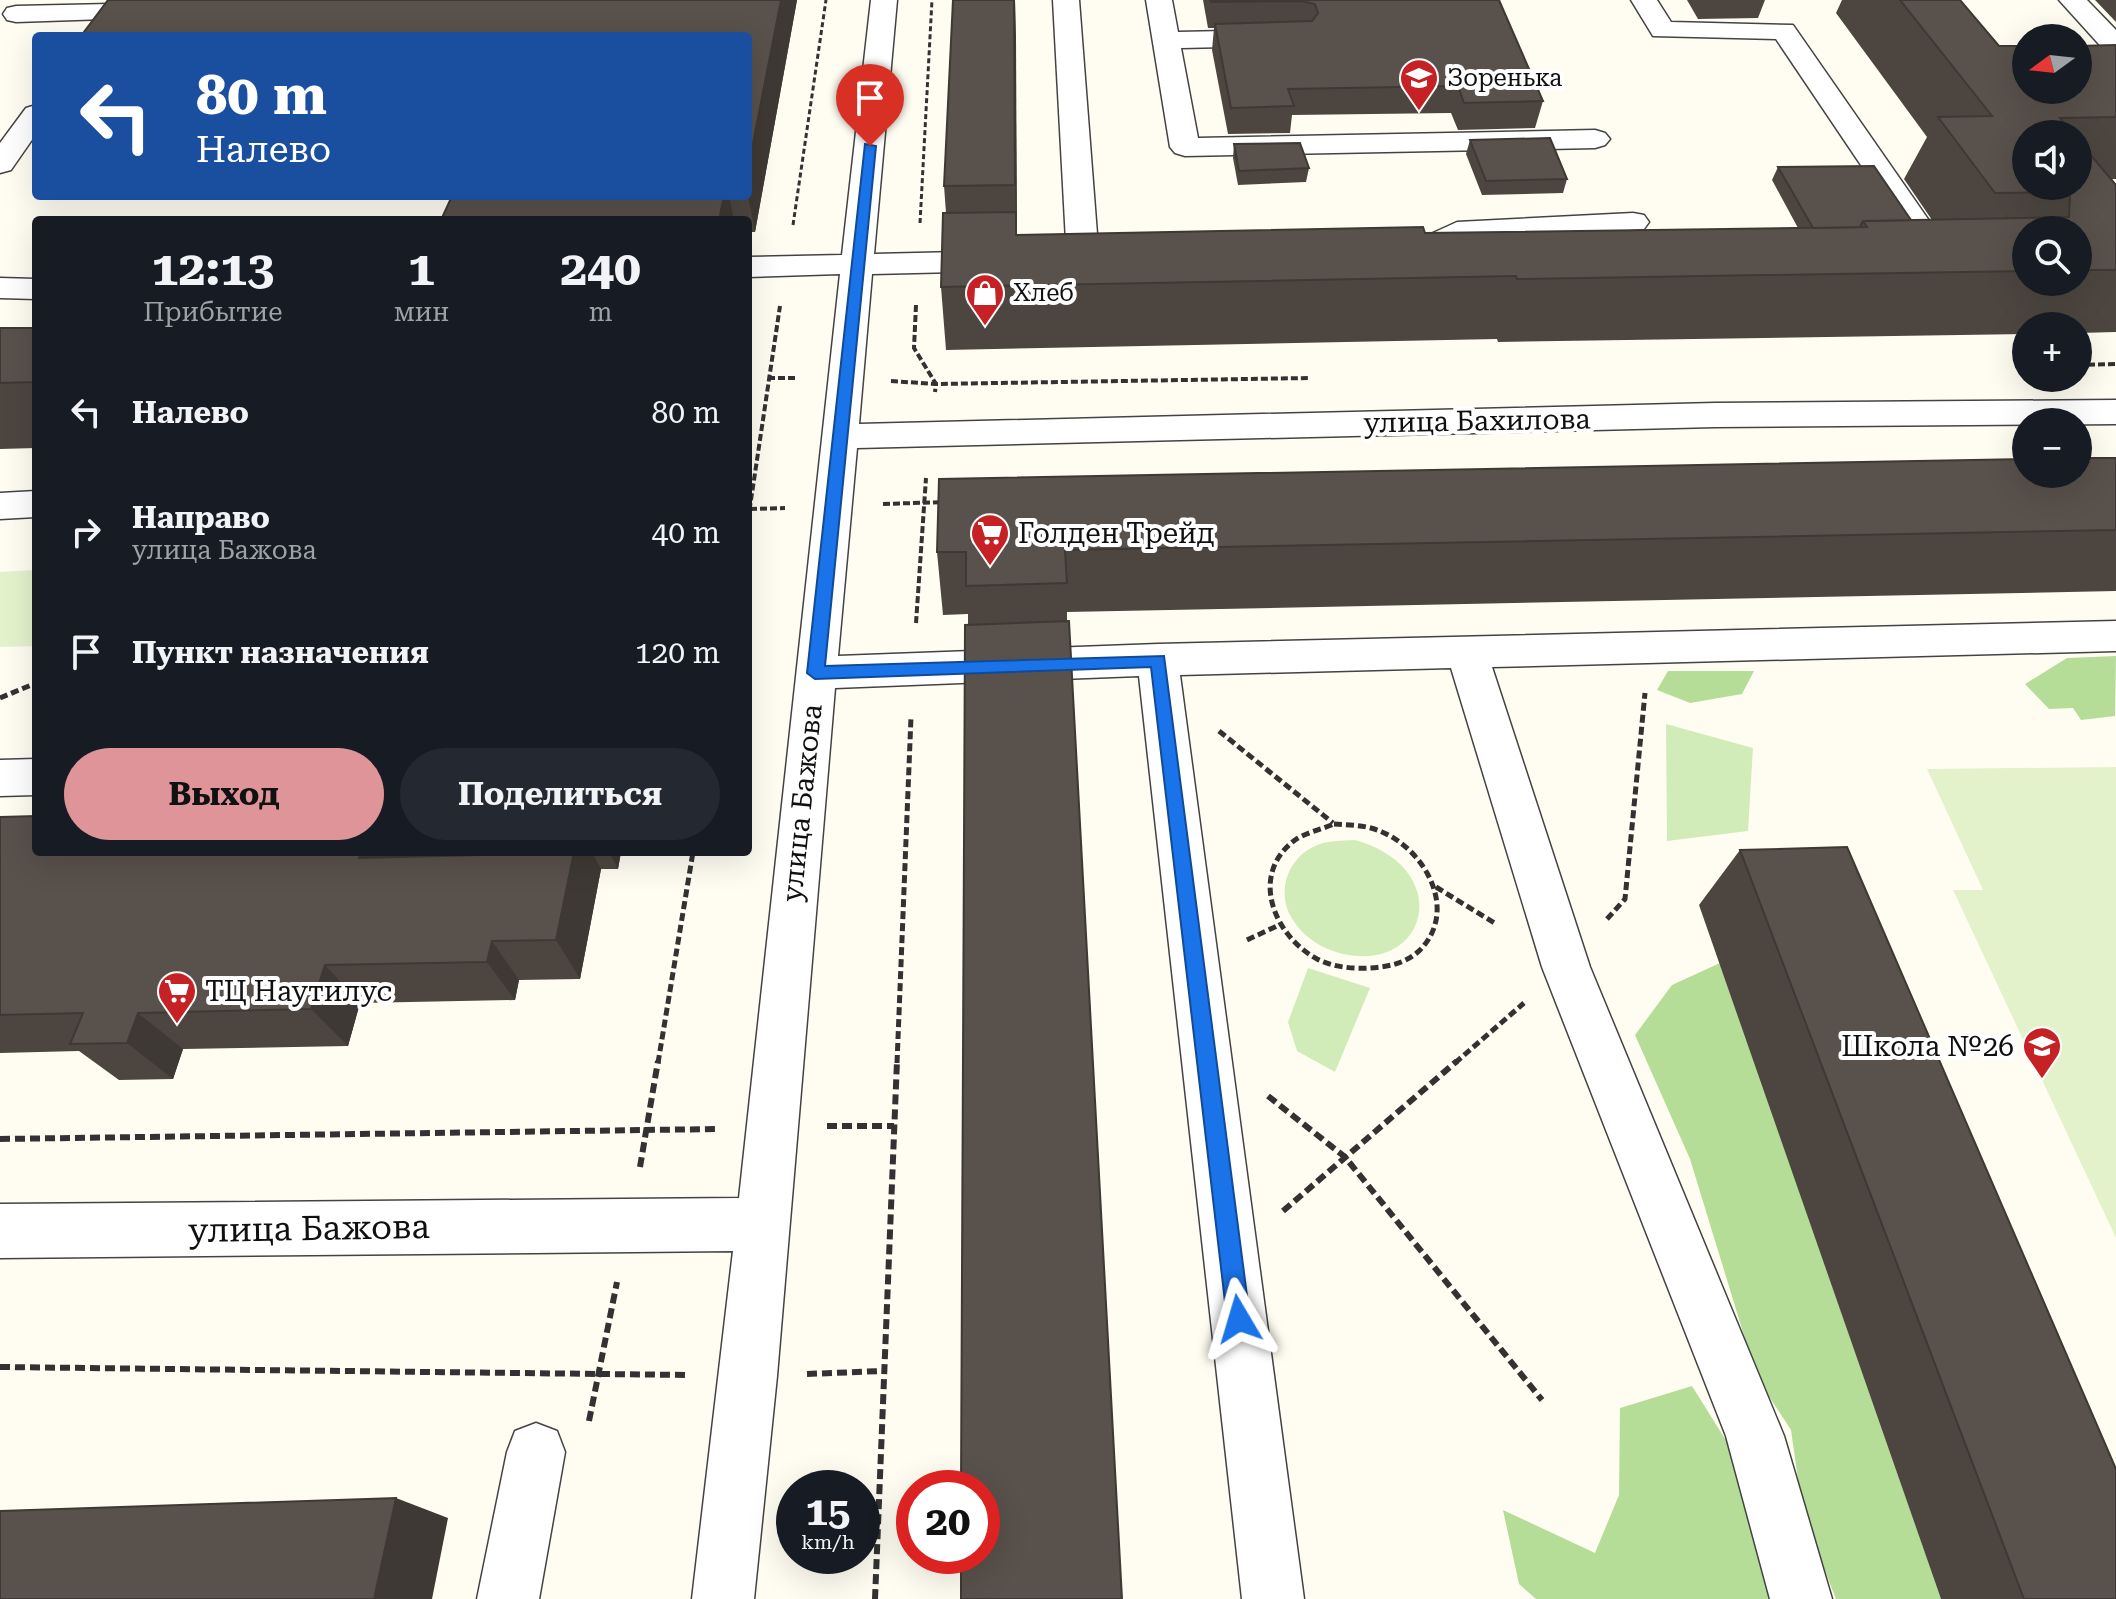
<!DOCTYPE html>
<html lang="ru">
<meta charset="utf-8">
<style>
:root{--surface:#171b24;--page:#242831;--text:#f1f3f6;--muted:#9ea1a6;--accent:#de9498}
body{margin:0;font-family:"Roboto Serif",serif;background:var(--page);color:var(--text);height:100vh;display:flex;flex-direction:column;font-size:30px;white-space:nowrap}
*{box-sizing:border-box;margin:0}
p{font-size:26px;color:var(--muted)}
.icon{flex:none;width:44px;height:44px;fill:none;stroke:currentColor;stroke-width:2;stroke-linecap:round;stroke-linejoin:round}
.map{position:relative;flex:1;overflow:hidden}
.details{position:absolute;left:32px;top:216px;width:720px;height:640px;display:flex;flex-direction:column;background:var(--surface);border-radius:8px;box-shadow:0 8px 32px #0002}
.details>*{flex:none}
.banner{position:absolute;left:32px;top:32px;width:720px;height:168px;border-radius:8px;box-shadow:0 8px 32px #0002;background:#1a4fa0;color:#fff;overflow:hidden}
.needle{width:52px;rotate:255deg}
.fabs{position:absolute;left:2012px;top:24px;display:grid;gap:16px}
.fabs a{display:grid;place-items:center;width:80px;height:80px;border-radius:50%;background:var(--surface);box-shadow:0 8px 32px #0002;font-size:40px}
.speed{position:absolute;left:776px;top:1470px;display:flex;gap:16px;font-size:40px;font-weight:700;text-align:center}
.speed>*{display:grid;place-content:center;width:104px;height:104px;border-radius:50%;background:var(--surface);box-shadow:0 8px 32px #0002;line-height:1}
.speed small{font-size:20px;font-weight:400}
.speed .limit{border:12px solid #d22;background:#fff;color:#111}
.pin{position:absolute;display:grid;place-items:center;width:68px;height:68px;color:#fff;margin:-82px -34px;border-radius:50% 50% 50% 0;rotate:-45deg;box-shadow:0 0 8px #0007}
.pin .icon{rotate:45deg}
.me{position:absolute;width:88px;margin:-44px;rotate:353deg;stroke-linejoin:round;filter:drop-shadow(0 0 6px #0008)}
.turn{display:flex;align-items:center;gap:28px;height:168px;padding:0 32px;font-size:36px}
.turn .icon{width:104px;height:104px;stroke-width:2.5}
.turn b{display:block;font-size:56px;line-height:68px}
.eta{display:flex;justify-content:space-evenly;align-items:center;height:136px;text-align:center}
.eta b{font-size:48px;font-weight:700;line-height:56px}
.action{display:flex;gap:16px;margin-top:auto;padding:16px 32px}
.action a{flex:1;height:92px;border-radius:48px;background:var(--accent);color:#111;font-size:32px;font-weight:700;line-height:92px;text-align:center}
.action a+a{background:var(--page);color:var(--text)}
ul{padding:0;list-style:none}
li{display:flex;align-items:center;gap:24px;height:120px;padding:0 32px}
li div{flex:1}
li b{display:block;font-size:30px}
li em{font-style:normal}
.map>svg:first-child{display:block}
</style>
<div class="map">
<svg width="2116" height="1599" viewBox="0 0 2116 1599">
<rect width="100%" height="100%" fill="#fffdf2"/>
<g fill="#d2ecb9">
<polygon points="1666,724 1753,748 1748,831 1667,841"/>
<path d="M1355 840C1458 869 1427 979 1336 952 1319 947 1302 935 1293 920 1276 895 1286 860 1313 847 1326 840 1340 841 1355 840Z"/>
<polygon points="1308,968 1370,988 1335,1072 1297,1051 1288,1022"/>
</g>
<g fill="#b6dd98">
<polygon points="2116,656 2115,716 2081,720 2073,708 2049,709 2025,684 2067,658"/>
<polygon points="1668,671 1754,671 1742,694 1690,703 1657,690"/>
<polygon points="1720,963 1941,1599 1836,1599 1803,1514 1791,1430 1757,1378 1690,1159 1635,1035 1672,985"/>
<polygon points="1692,1386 1747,1474 1774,1599 1536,1599 1519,1584 1503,1510 1595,1553 1619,1495 1620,1408"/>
</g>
<g fill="#e4f2cc">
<polygon points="36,570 36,646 0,647 0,572"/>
<polygon points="2116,767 2116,1238 1953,890 1983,890 1927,769"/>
</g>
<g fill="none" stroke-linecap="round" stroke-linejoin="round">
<defs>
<g id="minor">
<polygon points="871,0 897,0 874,254 1000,251 1011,254 1016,261 1011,268 1000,271 872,274 859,424 1715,403 2116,400 2116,424 1715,427 857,448 838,656 1158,644 2116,621 2116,651 1492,667 1590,967 1784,1436 1832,1599 1770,1599 1726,1436 1542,967 1451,668 1180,675 1304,1599 1242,1599 1139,676 835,688 777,1376 754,1599 692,1599 733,1251 0,1258 0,1204 739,1198 840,274 748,277 748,257 842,255"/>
<polygon points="1053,0 1079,0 1099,260 1094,267 1083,270 1072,267 1067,260"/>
<polygon points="1146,0 1172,0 1178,32 1272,30 1282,32 1285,38 1282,44 1272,46 1181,48 1198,138 1595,130 1605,133 1610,139 1605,145 1595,148 1185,156 1175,153 1170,147"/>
<polygon points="1631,0 1657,0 1671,22 1793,25 1962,268 1957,275 1946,278 1935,275 1776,39 1653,36"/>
<polygon points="2059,0 2087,0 2116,30 2116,54 2106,52"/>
<polygon points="157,3 166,5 170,11 166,17 16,22 7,20 3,14 7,8 16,6"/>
<polygon points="36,105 36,134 11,170 0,173 0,143 26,108"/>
<polygon points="1633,213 1644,215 1649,222 1644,229 1463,240 1422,262 1411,265 1400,262 1395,255 1400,248 1457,222"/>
<polygon points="0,278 36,279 36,299 0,298"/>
<polygon points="36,491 36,517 0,519 0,493"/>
<polygon points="36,759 36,795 0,796 0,760"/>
<polygon points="536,1423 557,1431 565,1452 539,1599 477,1599 507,1452 515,1431"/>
</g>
</defs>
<use href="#minor" stroke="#434343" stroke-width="3"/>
<g stroke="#323232" stroke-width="3" stroke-dasharray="5 3" stroke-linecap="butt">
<polyline points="920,223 932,0"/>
<polyline points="793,225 826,0"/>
</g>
<g stroke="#323232" stroke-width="4" stroke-dasharray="7 3" stroke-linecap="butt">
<polyline points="916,305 914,348 936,384 935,392"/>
<polyline points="2078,365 2116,364"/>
<polyline points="768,378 797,378"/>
<polyline points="891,381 936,384 1309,378"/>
<polyline points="883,504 945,502"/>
<polyline points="750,509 785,508"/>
<polyline points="748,520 780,306"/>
<polyline points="916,623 926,478"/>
</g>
<g stroke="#323232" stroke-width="5" stroke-dasharray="8 4" stroke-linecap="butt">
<polyline points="0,698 36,683"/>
<polyline points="1219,731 1333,823"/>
<path d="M1334 824C1350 825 1367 825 1382 832 1425 850 1459 910 1420 950 1407 963 1388 967 1370 968 1352 969 1333 967 1317 959 1273 935 1249 874 1295 840 1305 833 1322 829 1334 824Z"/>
<polyline points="1436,887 1496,924"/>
<polyline points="1607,919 1625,899 1645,693"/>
<polyline points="1247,940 1279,925"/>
<polyline points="658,1063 693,852"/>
<polyline points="897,1063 911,717"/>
<polyline points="1455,1063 1524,1003"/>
</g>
<g stroke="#323232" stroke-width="6" stroke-dasharray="10 5" stroke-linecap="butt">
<polyline points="1268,1096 1345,1157 1542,1400"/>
<polyline points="827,1126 894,1126"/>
<polyline points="0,1139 717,1129"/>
<polyline points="640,1167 658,1061"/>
<polyline points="1283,1211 1457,1061"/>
<polyline points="0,1367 689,1375"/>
<polyline points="807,1374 882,1371"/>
<polyline points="589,1421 617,1282"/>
<polyline points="875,1599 897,1061"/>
</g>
<use href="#minor" fill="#fff" fill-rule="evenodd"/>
</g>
<g fill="#4d4640" fill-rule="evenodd">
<polygon points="108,0 797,0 755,232 748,232 748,220 441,220 452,196 748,196 748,36"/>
<path d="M1015 0 1017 235 1425 233 1798 228 1772 180 1778 167 1911 220H1932L1904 179 1927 137 1836 13 1842 0H1960L1999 46 2116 45V179H2111L2116 185V332L2078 333V326H2026V334L1498 342 1497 339 946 350 941 287 946 213 944 186ZM2026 134H2078V186ZM2026 230H2078V282H2026Z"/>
<polygon points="1203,0 1499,0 1543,101 1535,128 1458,130 1451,113 1292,115 1290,133 1228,134 1212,50 1214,28 1208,28"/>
<polygon points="1687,0 1765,0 1758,18 1698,19"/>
<polygon points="2095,0 2116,0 2116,22"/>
<polygon points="1470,140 1567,179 1563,193 1482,195 1466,154"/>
<polygon points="1234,144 1309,168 1306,182 1238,185 1233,158"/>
<polygon points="0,328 36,328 36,448 0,449"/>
<polygon points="2116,458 2116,591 1067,612 1067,621 968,625 968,614 943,615 937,552"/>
<polygon points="0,817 36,852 405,852 403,857 482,855 482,852 621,852 618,869 601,869 580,979 519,980 515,1000 360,1003 348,1046 183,1049 173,1079 119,1080 79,1051 0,1053"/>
<polygon points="1740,850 2116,1599 1941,1599 1699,905"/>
</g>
<g fill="#3e3934">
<polygon points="781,0 797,0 755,232 748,196 748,169"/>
<polygon points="1015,0 1016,37 1017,250 1015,185"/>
<polygon points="724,196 729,196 734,220 719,220"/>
<polygon points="361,852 405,852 391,899 359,858"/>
<polygon points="574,852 592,852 601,869 580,979 556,940"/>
<polygon points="609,852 621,852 618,869"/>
<polygon points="492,941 519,980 515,1000 487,962"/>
<polygon points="325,965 360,1003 348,1046 311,1009"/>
<polygon points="138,1013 183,1049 173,1079 127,1043"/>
<polygon points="396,1498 448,1518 432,1599 374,1599"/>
</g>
<g fill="#59514b" stroke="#3e3934" stroke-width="2">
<polygon points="108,0 781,0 748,169 748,36 81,36"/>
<polygon points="953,0 1014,0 1015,185 944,186"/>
<polygon points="1210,0 1499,0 1543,101 1464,103 1458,86 1288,89 1294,106 1231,108 1215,24 1312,21 1318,13 1315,4 1302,1 1211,2"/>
<polygon points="1900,0 1960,0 1999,46 2026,46 2026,90 2078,90 2078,46 2116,45 2116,117 2060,118 2073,134 2026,134 2026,186 2078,186 2078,140 2116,185 2116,270 2078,270 2078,230 2026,230 2026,271 1517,279 1516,276 941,287 943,213 1016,212 1016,235 1423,227 1425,233 1867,227 1863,221 2069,217 2070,195 2066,192 1995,193 1938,117 1992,116"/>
<polygon points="1550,138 1567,179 1486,181 1470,140"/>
<polygon points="1300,143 1309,168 1239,171 1234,144"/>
<polygon points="1874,166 1911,220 1863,221 1860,227 1813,228 1778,167"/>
<polygon points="452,196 724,196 719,220 441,220"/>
<polygon points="0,328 36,328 36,382 0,383"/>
<polygon points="2078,458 2116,458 2116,530 1065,550 1067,583 966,586 966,552 937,552 939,479 2026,459 2026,474 2078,474"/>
<polygon points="1069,621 1122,1599 961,1599 961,1556 982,1556 982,1488 961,1488 965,625"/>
<polygon points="36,816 36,852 361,852 359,858 482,855 482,852 574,852 556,940 492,941 487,962 325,965 311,1009 138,1013 127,1043 70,1044 83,1013 0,1015 0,817"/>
<polygon points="1847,847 2116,1469 2116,1599 2024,1599 1740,850"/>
<polygon points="396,1498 374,1599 0,1599 0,1511"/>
</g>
<polygon fill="#1a73e8" stroke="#114b97" stroke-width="2" points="865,144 876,146 825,666 1164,656 1250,1319 1247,1327 1239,1330 1230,1327 1227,1319 1151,667 815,679 807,673"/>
<defs>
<symbol id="school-pin" viewBox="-11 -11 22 30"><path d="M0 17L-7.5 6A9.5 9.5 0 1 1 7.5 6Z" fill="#c62125" stroke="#fff"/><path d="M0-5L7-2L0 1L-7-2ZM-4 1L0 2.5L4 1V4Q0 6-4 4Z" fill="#fff"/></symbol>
<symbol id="shop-pin" viewBox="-11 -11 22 30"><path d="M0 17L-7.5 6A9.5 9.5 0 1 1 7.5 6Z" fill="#c62125" stroke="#fff"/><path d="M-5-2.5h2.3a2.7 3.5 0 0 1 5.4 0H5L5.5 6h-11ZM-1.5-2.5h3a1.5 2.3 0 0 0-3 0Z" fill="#fff"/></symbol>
<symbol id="supermarket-pin" viewBox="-11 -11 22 30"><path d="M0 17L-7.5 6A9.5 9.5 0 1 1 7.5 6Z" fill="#c62125" stroke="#fff"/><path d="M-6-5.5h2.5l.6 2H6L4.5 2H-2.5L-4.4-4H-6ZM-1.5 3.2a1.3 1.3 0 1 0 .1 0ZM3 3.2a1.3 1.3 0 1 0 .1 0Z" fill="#fff"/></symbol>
</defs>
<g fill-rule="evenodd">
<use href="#school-pin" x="1397" y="56" width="44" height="60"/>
<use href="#shop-pin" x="963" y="271" width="44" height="60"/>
<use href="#supermarket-pin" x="968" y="511" width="44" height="60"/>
<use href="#supermarket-pin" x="155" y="969" width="44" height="60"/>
<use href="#school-pin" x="2020" y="1024" width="44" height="60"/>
</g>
<g text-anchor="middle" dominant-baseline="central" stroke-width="8" stroke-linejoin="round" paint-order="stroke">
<g font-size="24" fill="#101010" stroke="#fff" text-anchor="start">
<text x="1447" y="78">Зоренька</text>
<text x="1013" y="293">Хлеб</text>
</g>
<g font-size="28" fill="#101010" stroke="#fff">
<text transform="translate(1477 421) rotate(-1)">улица Бахилова</text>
<text transform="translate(802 803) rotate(-84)">улица Бажова</text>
</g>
<g font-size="28" fill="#101010" stroke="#fff" text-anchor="start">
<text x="1018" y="533">Голден Трейд</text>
<text x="205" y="991">ТЦ Наутилус</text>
<text x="2014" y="1046" text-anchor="end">Школа №26</text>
</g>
<g font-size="34" fill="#101010" stroke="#fff">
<text transform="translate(309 1228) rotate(-1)">улица Бажова</text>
</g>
</g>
</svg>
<div class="fabs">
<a><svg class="needle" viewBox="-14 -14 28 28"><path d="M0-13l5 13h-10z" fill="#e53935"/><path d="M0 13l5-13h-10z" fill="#9ea1a6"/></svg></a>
<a><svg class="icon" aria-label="sound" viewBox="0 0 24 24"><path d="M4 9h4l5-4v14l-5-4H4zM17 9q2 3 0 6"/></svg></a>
<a><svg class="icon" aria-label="search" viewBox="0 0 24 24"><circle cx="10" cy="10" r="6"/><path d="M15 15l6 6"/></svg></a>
<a>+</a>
<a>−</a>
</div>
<div class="speed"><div>15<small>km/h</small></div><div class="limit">20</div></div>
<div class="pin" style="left:870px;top:146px;background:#d93025"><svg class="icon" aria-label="arrive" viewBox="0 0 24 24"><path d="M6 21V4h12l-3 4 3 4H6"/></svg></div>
<svg class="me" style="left:1239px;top:1319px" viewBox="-20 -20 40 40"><path d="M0-17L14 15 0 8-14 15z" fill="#1a73e8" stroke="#fff" stroke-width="4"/></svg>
<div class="banner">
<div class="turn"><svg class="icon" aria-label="left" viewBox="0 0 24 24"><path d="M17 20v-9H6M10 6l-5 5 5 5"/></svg><div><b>80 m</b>Налево</div></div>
</div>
<section class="details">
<div class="eta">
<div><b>12:13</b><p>Прибытие</p></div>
<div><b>1</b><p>мин</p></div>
<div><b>240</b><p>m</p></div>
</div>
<ul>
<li><svg class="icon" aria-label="left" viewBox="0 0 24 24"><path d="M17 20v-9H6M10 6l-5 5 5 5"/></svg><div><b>Налево</b></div><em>80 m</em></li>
<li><svg class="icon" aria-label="right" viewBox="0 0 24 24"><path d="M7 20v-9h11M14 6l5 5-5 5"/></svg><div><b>Направо</b><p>улица Бажова</p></div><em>40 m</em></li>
<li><svg class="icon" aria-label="arrive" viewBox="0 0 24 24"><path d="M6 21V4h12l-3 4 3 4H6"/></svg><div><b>Пункт назначения</b></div><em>120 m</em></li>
</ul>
<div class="action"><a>Выход</a><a>Поделиться</a></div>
</section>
</div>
